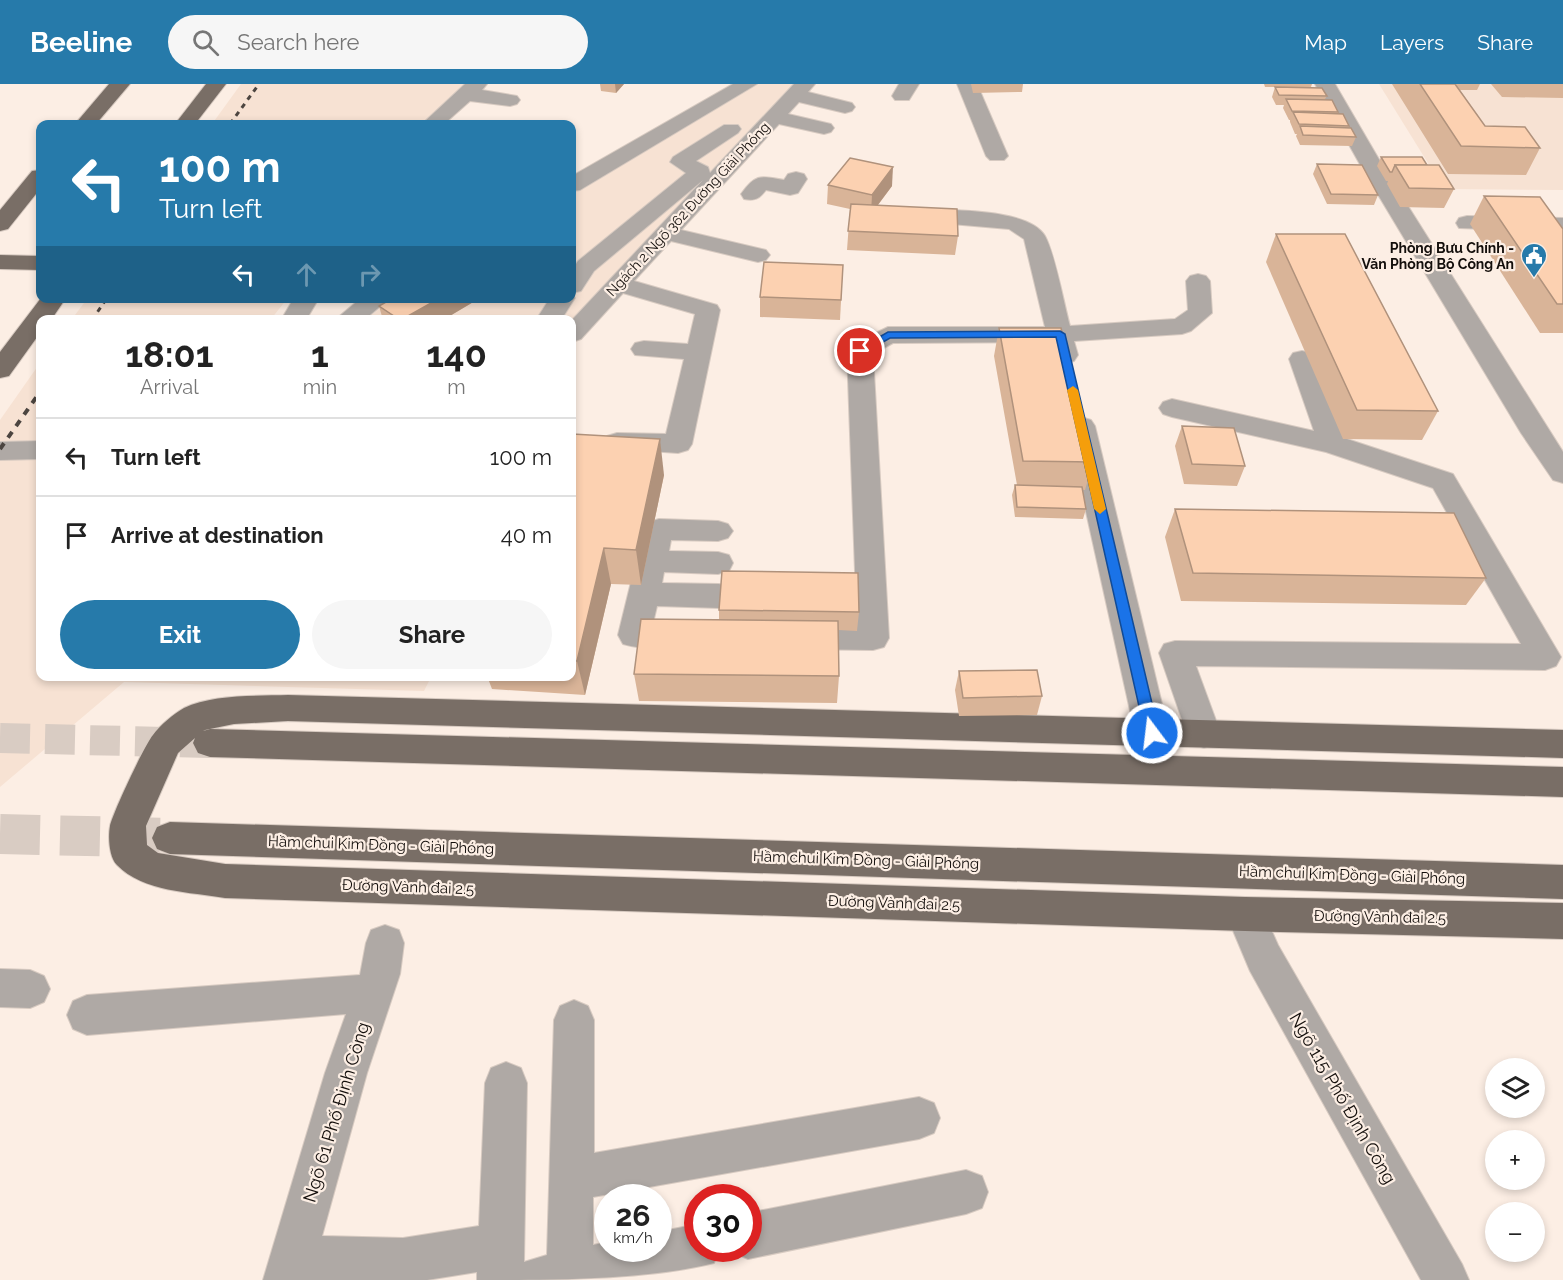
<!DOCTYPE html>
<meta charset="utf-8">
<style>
:root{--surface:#fff;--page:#f6f6f6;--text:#222;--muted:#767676;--line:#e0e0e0;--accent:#267aaa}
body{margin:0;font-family:Raleway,sans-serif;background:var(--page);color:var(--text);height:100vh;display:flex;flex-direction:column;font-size:22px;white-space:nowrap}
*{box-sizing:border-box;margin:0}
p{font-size:20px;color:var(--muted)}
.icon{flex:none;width:33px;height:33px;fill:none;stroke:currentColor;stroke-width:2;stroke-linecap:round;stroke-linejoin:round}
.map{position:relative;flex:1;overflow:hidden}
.sheet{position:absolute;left:36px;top:231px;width:540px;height:366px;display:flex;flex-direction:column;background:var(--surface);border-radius:12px;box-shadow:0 3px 9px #0003}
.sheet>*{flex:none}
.hud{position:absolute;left:36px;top:36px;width:540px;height:183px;border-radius:12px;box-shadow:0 3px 9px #0003;background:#267aaa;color:#fff;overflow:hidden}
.controls{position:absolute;left:1485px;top:974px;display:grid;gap:12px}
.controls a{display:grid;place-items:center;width:60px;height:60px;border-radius:50%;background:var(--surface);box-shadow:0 3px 9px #0003;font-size:30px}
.speed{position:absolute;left:594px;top:1100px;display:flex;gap:12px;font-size:30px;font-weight:700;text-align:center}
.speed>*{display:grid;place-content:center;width:78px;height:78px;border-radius:50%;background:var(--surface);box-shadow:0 3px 9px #0003;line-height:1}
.speed small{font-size:15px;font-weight:400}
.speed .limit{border:9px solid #d22;background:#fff;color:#111}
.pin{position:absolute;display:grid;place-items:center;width:51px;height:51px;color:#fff;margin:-26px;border:3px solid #fff;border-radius:50%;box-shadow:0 2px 6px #0007}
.me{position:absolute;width:66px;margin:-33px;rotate:345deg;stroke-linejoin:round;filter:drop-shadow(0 0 4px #0008)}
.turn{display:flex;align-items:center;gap:21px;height:126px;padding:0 24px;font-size:27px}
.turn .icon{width:78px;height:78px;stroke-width:2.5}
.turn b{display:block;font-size:42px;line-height:51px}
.lanes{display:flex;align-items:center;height:57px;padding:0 24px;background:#0003;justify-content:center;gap:30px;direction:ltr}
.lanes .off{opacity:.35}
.eta{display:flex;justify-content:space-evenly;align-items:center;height:102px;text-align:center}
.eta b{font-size:36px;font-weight:700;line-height:42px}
.cta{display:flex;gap:12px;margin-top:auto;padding:12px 24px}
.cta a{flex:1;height:69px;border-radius:36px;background:var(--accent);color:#fff;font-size:24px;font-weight:700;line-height:69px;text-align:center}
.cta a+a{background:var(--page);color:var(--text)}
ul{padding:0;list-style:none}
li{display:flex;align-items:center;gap:18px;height:78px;padding:0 24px;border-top:2px solid var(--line)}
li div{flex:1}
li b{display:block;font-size:22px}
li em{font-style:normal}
header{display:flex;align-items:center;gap:36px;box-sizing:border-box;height:84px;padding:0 30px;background:var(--accent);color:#fff}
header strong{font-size:28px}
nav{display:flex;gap:33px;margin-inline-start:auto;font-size:21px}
.search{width:420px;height:54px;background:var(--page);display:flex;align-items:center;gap:15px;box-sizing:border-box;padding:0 21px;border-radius:33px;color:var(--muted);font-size:22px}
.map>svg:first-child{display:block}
</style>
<header>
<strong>Beeline</strong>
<div class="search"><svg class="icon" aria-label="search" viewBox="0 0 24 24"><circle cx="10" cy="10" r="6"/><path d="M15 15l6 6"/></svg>Search here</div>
<nav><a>Map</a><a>Layers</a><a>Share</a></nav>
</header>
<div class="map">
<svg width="1563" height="1196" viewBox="0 0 1563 1196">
<rect width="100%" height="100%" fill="#fceee4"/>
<g fill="#f7e2d3">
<polygon points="241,0 480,0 433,40 212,40"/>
<polygon points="754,0 802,0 572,244 572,236 365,236 392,215 572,214 572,106"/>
<polygon points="1379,0 1563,0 1563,106 1444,105"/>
<polygon points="87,215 87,214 287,215 271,235 72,235"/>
<polygon points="40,279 40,592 431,593 424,607 124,598 0,703 0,336"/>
</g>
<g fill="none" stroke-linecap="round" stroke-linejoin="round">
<polyline stroke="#d9ccc3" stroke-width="30" stroke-dasharray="30 15" stroke-linecap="butt" points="0,654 210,659"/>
<polyline stroke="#d9ccc3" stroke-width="40" stroke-dasharray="40 20" stroke-linecap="butt" points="0,750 170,754"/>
<defs>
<g id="minor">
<polygon points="465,0 487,0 482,6 517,12 520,16 517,20 510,22 470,17 444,40 422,40"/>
<polygon points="733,0 757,0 580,106 572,107 572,92"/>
<polygon points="794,0 815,0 808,8 852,19 855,23 852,27 845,29 799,18 788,30 831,40 834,44 831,48 824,50 779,40 681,146 766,166 770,171 766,176 758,178 671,157 634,197 717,221 720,226 692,360 688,366 678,369 607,364 603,358 607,352 617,349 666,350 684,275 635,271 631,265 635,259 644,257 688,260 695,230 623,209 581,255 572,258 572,236 703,96 594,187 581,207 572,209 575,214 561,236 536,236 550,214 572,214 572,186 578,177 686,89 670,78 673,73 724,41 738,41 741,45 738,49 696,77 708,83 710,89"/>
<polygon points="899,0 919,0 909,16 895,16 892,12"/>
<polygon points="957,0 977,0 1008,72 1004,76 990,76 986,72"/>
<polygon points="1315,0 1335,0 1384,84 1563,368 1563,399 1553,396 1521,349 1362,84"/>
<path d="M796 88 804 90 807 95 798 109 790 111 766 106C759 115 755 117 744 115L741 110C756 89 761 92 784 96L788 90Z"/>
<path d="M913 124C945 127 1028 123 1045 152 1055 170 1064 220 1070 242L1175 235 1188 226 1186 197 1190 192 1198 190 1206 192 1210 197 1212 229 1191 247 1182 250 1074 257 1078 271 1074 277 1065 279 1056 277 1049 258 893 259 873 270 889 554 884 563 873 566 792 565 781 562 776 553 781 544 792 541 857 542 847 267 851 261 888 243H1045L1024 155 1009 145 905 136 902 131 905 126Z"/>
<polygon points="1467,132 1563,134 1563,148 1459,144 1456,139 1459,134"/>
<polygon points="294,214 319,214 306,236 281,236"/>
<polygon points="361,214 390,214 364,236 335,236"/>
<polygon points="1302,267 1311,269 1315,275 1344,354 1453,390 1561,573 1556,582 1545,586 1196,582 1221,650 1216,660 1204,664 1192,660 1187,650 1159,569 1164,560 1175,557 1521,560 1433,404 1326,368 1172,333 1163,330 1159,324 1163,318 1172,315 1314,347 1289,275 1293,269"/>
<polygon points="1081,333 1091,336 1095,342 1169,649 1164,659 1152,663 1140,659 1135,649 1067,342 1071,336"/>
<polygon points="40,357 40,375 0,376 0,358"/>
<path d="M659 435 718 437 728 440 733 447 728 454 718 457 671 456 669 467 718 468 729 471 733 479 729 487 718 490 664 488 662 499 719 500 730 504 735 512 730 520 719 524 657 522 653 539 684 540 695 543 700 552 695 561C674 567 644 566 623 560L618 551 644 445 649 438Z"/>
<polygon points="1245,813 1259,818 1278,861 1462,1180 1469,1196 1421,1196 1250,887 1226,830 1231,818"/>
<path d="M385 841 399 846 404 859 400 890 367 989 322 1152 403 1154 479 1142 485 999 491 984 506 978 521 984 527 999 524 1178 547 1171 554 936 560 922 574 916 588 922 594 936V1069L919 1013 934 1019 940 1034 934 1049 919 1055 593 1113V1161L608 1158V1164H658V1148L698 1140V1164H720L714 1179C648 1196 549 1196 477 1196V1188L427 1196H263L325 989 346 930 87 951 73 945 67 931 73 917 87 911 360 891 366 859 371 846Z"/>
<polygon points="0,885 30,886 44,892 50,905 44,918 30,924 0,923"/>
<polygon points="966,1086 982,1092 988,1108 982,1124 966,1130 748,1175 732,1168 730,1164 748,1164 748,1129"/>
</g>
<g id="major">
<polygon points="109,0 130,0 96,40 75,40"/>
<polygon points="206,0 226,0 195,40 175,40"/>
<polygon points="40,86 40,105 8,145 0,147 0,126 32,87"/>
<polygon points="0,171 40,172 40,186 0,185"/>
<polygon points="41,214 66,214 51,236 40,236 40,249 9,292 0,294 0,268"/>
<path d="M288 611 1563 646V674L288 637 234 640 205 646 203 647 210 645 1563 683V713L210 673 198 669 193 659 195 654 178 669 146 742 147 761 158 769 225 780 1245 813 1563 819V855L1245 847 225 814C191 808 143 808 117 781 109 773 108 753 110 742 112 731 145 660 153 651 159 642 175 629 184 624 212 610 257 612 288 611Z"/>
<polygon points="170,738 1563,781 1563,815 170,770 157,765 152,754 157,743"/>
</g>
</defs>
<use href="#minor" stroke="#d7cac1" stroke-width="2"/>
<use href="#major" stroke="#d7cac1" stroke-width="2"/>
<use href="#minor" fill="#afa9a5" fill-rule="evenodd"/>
<use href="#major" fill="#796e66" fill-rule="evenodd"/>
<g stroke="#4c4540" stroke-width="3" stroke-dasharray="5 5" stroke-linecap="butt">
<polyline points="230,40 259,0"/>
<polyline points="92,236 107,214"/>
</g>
<polyline stroke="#4c4540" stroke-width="4" stroke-dasharray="7 7" stroke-linecap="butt" points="0,365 40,308"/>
</g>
<g fill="#d9b498">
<polygon points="600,0 624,0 616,9 601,7"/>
<polygon points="971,0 1023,0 1022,8 973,9"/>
<polygon points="1264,0 1312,0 1311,3 1265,3"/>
<polygon points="1392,0 1480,0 1477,6 1460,6 1485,42 1540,64 1526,91 1448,90"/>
<polygon points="1491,0 1563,0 1563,14 1502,13"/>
<polygon points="1275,3 1327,12 1325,15 1338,28 1338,29 1349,42 1348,44 1356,53 1352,62 1300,61 1296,52 1297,50 1295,50 1290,38 1290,36 1289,36 1283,24 1284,21 1276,21 1272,13"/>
<polygon points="1381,73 1427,81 1454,105 1444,124 1400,123 1387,100 1388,97 1386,97 1377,82"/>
<polygon points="1317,80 1378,111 1374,121 1327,120 1313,90"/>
<polygon points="828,101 892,102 878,121 958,152 955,171 847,166 850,125 827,120"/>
<polygon points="1484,112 1563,145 1563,249 1540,249 1470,140"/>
<polygon points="1276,150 1438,327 1422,356 1343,355 1266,178"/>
<polygon points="843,181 840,236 760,233 760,213"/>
<polygon points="480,214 443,236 383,236 379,222"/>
<polygon points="999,244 1093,378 1085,406 1083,406 1086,425 1083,435 1015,433 1012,411 1015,401 1017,401 994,272"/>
<polygon points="1182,342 1245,382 1237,402 1184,400 1175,362"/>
<polygon points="572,350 664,391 641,501 611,500 585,611 492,605 487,592 572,592"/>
<polygon points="1175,425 1486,494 1466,521 1181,517 1165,453"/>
<polygon points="719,526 859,528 857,547 838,546 839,592 837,619 639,617 634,590 719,535"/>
<polygon points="959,587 1042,612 1037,631 959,632 955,606"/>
</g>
<g fill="#b0927c">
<polygon points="615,0 624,0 616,9"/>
<polygon points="893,83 892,102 871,130 872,111"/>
<polygon points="440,214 480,214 443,236 401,236"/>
<polygon points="660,355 664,391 641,501 636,466"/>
<polygon points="604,464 611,500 585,611 577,577"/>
</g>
<g fill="#fcd1b1" stroke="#b0927c" stroke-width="1.5">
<polygon points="1420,0 1455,0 1485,42 1525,43 1540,64 1461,62"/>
<polygon points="1275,3 1322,4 1327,12 1279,11"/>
<polygon points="1286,15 1332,16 1338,28 1292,27"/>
<polygon points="1293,28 1343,30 1349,42 1299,40"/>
<polygon points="1300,42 1351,44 1356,53 1303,51"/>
<polygon points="1381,73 1422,73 1427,81 1395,81 1392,88 1390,88"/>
<polygon points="850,74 893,83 872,111 828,101"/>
<polygon points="1317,80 1362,81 1378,111 1331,110"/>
<polygon points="1395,81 1439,81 1454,105 1409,104"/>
<polygon points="1484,112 1540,113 1563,145 1563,220 1557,220"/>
<polygon points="851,120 957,125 958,152 848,147"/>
<polygon points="1276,150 1345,150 1438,327 1357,326"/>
<polygon points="764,178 843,181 841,216 760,213"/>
<polygon points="393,214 440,214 401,236 400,236 379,222"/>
<polygon points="999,244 1061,244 1093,378 1023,377"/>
<polygon points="1182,342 1234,344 1245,382 1192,380"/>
<polygon points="572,350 660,355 636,466 604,464 577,577 572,577"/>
<polygon points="1015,401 1082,403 1086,425 1017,423"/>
<polygon points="1175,425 1454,429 1486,494 1193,489"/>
<polygon points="722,487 858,489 859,528 719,526"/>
<polygon points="641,535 838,537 839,592 634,590"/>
<polygon points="1037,586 1042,612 963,614 959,587"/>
</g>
<polygon fill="#1a73e8" stroke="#114b97" stroke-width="1.5" points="1060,247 1065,250 1159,649 1152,654 1145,649 1056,253 890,254 864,269 855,267 888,248"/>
<polygon fill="#f59e0b" points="1073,302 1078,306 1106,425 1100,430 1094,425 1067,306"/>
<defs>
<symbol id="civic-pin" viewBox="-11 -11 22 30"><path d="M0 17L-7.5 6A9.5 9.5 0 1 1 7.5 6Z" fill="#267aaa" stroke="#fceee4"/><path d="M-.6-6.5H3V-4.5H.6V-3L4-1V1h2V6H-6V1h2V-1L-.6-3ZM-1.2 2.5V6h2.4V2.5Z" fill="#fff"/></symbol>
</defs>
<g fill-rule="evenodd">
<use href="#civic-pin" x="1519" y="157" width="30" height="40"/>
</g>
<g text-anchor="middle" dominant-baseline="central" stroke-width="4.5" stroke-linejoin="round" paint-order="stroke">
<g font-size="14" fill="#130e0b" stroke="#fceee4">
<text transform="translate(688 125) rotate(-47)">Ngách 2 Ngõ 362 Đường Giải Phóng</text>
</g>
<g font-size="14" font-weight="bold" fill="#130e0b" stroke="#fceee4" text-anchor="end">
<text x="1514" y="164">Phòng Bưu Chính -<tspan x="1514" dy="16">Văn Phòng Bộ Công An</tspan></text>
</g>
<g font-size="15" fill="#130e0b" stroke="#fceee4">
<text transform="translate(381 761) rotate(2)">Hầm chui Kim Đồng - Giải Phóng</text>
<text transform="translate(866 776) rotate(2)">Hầm chui Kim Đồng - Giải Phóng</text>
<text transform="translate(1352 791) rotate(2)">Hầm chui Kim Đồng - Giải Phóng</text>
<text transform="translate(408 803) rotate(2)">Đường Vành đai 2.5</text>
<text transform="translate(894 819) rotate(2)">Đường Vành đai 2.5</text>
<text transform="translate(1380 833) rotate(1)">Đường Vành đai 2.5</text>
</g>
<g font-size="18" fill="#130e0b" stroke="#fceee4">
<text transform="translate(1343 1014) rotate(60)">Ngõ 115 Phố Định Công</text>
<text transform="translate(336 1028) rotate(-73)">Ngõ 61 Phố Định Công</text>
</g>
</g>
</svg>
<div class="controls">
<a><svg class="icon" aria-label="layers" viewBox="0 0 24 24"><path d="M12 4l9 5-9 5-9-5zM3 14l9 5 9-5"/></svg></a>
<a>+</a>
<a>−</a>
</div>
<div class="speed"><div>26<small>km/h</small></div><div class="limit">30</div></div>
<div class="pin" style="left:860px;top:267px;background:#d93025"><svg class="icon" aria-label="arrive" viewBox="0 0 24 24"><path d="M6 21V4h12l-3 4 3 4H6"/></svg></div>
<svg class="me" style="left:1152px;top:649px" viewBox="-20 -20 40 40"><circle r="17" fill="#1a73e8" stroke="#fff" stroke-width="3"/><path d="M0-11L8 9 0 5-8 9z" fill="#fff"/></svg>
<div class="hud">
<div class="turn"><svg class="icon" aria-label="left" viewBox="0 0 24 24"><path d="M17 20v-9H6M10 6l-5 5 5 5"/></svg><div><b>100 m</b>Turn left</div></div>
<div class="lanes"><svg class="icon" aria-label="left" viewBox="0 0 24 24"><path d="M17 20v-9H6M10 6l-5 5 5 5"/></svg><svg class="icon off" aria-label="ahead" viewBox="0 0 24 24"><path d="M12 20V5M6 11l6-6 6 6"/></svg><svg class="icon off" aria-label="right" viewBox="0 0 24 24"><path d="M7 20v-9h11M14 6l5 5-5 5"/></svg></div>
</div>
<section class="sheet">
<div class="eta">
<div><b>18:01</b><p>Arrival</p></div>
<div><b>1</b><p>min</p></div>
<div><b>140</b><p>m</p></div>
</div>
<ul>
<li><svg class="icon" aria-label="left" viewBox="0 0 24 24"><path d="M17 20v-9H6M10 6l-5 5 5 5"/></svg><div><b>Turn left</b></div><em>100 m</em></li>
<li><svg class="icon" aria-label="arrive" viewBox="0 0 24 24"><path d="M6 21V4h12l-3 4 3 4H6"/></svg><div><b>Arrive at destination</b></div><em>40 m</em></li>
</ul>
<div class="cta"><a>Exit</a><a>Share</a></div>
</section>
</div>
